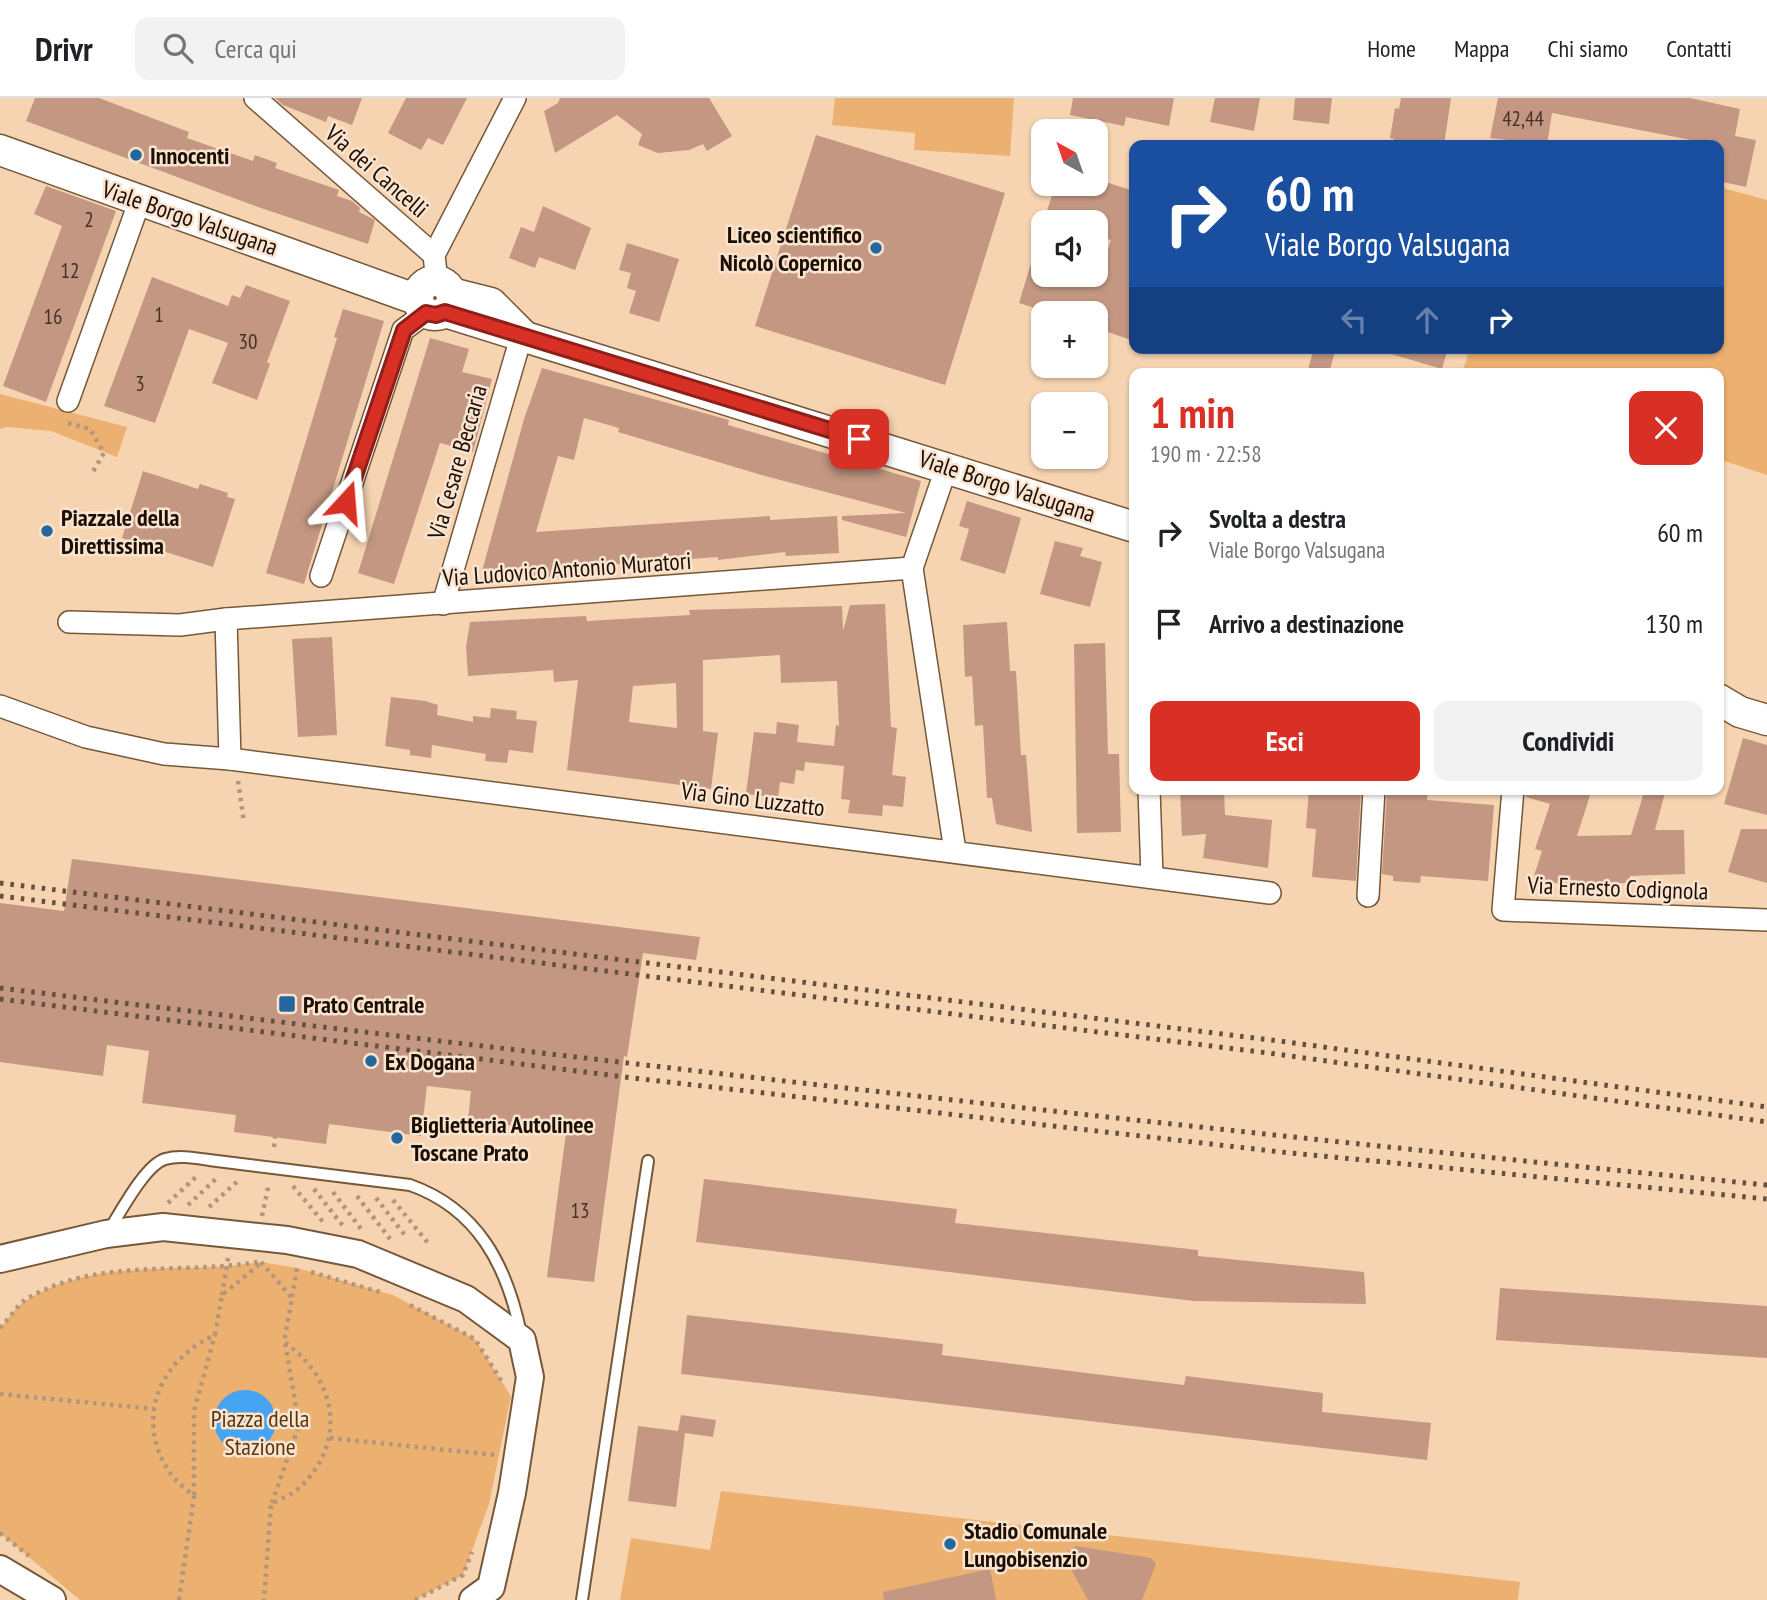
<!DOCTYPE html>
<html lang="it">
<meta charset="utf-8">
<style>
:root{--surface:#fff;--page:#f2f2f2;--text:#202124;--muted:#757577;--line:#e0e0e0;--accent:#d93025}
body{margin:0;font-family:"PT Sans Narrow",sans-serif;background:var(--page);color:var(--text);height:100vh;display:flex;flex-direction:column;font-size:26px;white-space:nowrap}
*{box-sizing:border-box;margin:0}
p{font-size:23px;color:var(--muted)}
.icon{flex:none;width:38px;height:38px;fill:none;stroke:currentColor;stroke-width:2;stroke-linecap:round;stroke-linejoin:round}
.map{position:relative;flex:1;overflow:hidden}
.details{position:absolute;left:1129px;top:270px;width:595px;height:427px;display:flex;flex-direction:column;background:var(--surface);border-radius:14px;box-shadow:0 2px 5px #0004}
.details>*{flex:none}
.banner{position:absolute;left:1129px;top:42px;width:595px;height:214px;border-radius:14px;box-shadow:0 2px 5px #0004;background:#1a4fa0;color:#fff;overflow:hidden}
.needle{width:46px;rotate:320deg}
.fabs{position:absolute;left:1031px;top:21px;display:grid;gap:14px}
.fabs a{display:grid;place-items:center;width:77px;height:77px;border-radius:14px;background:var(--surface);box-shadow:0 2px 5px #0004;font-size:35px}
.pin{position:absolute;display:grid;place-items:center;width:60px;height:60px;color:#fff;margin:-30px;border-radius:14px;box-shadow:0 4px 10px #0006}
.me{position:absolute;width:77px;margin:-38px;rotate:19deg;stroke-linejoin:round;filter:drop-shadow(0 0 5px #0008)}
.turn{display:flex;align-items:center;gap:24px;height:147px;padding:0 21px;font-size:32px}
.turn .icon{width:91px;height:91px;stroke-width:2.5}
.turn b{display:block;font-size:49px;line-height:60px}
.lanes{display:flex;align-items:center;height:66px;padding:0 21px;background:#0003;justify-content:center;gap:35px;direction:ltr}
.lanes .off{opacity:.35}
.round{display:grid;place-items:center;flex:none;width:74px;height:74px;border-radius:14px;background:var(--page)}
.headline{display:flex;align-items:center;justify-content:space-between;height:119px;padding:0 21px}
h1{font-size:42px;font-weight:700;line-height:52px;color:var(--accent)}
.cta{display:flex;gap:14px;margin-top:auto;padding:14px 21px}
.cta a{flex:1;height:80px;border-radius:14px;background:var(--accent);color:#fff;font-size:28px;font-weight:700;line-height:80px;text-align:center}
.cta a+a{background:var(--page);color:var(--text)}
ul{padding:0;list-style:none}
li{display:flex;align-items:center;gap:21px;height:91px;padding:0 21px}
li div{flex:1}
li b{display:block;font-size:26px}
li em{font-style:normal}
header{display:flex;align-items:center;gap:42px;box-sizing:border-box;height:98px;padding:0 35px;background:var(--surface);border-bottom:2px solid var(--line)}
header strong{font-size:33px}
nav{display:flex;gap:38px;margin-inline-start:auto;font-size:24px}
.search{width:490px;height:63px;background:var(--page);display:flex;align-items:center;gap:18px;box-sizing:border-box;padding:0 24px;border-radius:14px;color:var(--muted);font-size:26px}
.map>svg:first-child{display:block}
</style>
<header>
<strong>Drivr</strong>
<div class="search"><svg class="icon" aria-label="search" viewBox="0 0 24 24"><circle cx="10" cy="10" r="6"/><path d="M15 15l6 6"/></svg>Cerca qui</div>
<nav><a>Home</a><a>Mappa</a><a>Chi siamo</a><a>Contatti</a></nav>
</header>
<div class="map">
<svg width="1767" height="1502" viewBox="0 0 1767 1502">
<rect width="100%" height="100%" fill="#f7d4b1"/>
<g fill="#ecb071">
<polygon points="835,0 1014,0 1010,58 914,52 915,35 832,27"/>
<polygon points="1719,89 1767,102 1767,377 1719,361 1718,275 1462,275 1470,250 1718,250"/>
<polygon points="0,296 127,329 117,359 51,333 7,329 0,331"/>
<path d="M261 1164 297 1170 393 1197 475 1241 511 1298 489 1406 463 1477 415 1502H80L0 1435V1230C7 1222 16 1209 25 1203 95 1158 184 1177 261 1164Z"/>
<polygon points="721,1393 1520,1484 1518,1502 620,1502 631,1440 710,1452"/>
</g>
<circle fill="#46a4f2" cx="245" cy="1323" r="31"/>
<g fill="#c39782" fill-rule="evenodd">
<polygon points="35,0 99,0 189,34 187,40 253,63 255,57 277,65 275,70 339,92 337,98 352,103 360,110 359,114 375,122 368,146 261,110 26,23"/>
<polygon points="275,0 362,0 352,27 328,18 326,24 283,7"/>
<polygon points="406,0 467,0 443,47 428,40 421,52 388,35"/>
<polygon points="560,0 709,0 732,38 707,53 703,46 689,52 658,55 638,47 642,36 617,17 555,55 544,13 558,5"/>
<polygon points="1073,0 1174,0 1169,28 1126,19 1124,28 1070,17"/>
<polygon points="1215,0 1260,0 1254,33 1210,24"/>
<polygon points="1295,0 1332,0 1329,26 1293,22"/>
<polygon points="1401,0 1451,0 1444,47 1392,47 1394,41 1390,40 1395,10 1399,11"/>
<polygon points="1498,0 1690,0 1740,11 1735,38 1756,42 1746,89 1718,83 1718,47 1690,47 1691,42 1552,15 1547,47 1490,40"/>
<polygon points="816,37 1005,95 945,287 755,228"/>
<polygon points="1096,81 1134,93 1134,243 1096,230 1096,215 1050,215 1019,205 1038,142 1043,143 1043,177 1100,177 1111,142 1096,138 1096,124 1043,124 1056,86 1096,86"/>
<polygon points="46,88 116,113 46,304 3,288 62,128 34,116"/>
<polygon points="543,108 591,130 575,172 539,159 535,170 509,160 521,129 534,134"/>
<polygon points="627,145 679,161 659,224 629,215 636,193 627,190 631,175 619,172"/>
<polygon points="152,179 228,208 232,197 240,200 246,187 290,203 267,264 270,266 257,302 212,285 228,245 189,231 155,325 104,308"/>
<polygon points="343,211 384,223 304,486 266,475 337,240 334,239"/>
<polygon points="430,240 469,251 462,274 492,281 473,354 440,345 394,486 358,475"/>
<polygon points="1314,250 1336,250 1329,275 1307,275"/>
<polygon points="1389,250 1448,250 1442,271 1388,255"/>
<polygon points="542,270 729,322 728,327 921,383 906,439 842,422 842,418 906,415 765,378 618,334 619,330 584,320 574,362 558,358 536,434 770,418 770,422 837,418 839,455 786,458 785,454 718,462 718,459 562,470 563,478 522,480 521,484 482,473 524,321"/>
<polygon points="143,373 198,391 200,386 228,395 227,399 235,401 213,469 122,440"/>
<polygon points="967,403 1021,420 1005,476 960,462 969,431 959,428"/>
<polygon points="1055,443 1083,450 1080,458 1102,464 1090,509 1040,496"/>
<path d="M885 506 891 629 897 630 892 677 906 679 903 709 883 707 882 718 848 715 850 702 841 701 844 668 805 664 804 673 796 672 794 686 780 684 778 700 746 696 754 634 776 636 777 624 799 627 797 644 834 648 836 627 839 628 837 583 781 585 780 557 703 562V633L718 635 711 691 567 672 578 582 554 584 553 572 468 578 466 549 470 524 586 518 587 523 690 517 689 512 842 508 843 533 850 507ZM676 585 677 630 629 624 633 588Z"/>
<polygon points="1007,524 1010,573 1016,573 1021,657 1026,657 1032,734 996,726 992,700 987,700 983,627 975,628 972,578 965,579 963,527"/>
<polygon points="332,539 337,637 298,639 292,541"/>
<polygon points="1105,545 1108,656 1119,656 1121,734 1077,735 1074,546"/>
<polygon points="391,599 425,603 438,607 437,617 473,624 473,618 490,620 491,610 517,613 516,621 537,623 533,655 509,652 507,665 485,663 486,656 432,647 431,660 410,657 410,652 385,648"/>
<polygon points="1743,640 1767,647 1767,717 1724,706"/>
<polygon points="1180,691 1224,691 1225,717 1272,722 1268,770 1203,760 1206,736 1182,738"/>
<polygon points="1309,691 1361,691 1356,783 1312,779 1316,731 1306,730"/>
<polygon points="1387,691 1428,691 1427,702 1494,707 1488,783 1421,778 1420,785 1393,783 1393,778 1382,776"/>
<polygon points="1526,691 1592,691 1577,738 1631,737 1645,691 1666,691 1655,732 1684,732 1685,776 1630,778 1630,785 1577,786 1575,791 1534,778 1542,753 1535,751 1550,706 1526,699"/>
<polygon points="1741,731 1767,731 1767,785 1728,774"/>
<polygon points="72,761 700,839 696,862 643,855 627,959 624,958 594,1184 547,1179 566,1035 468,1022 471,993 427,988 421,1038 329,1026 326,1046 234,1034 236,1017 142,1005 149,953 107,947 103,978 0,964 0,805 64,813"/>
<polygon points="704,1081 957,1111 955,1125 1198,1152 1198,1158 1364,1174 1366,1206 1194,1203 696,1144"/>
<polygon points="1500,1190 1767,1208 1767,1260 1496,1242"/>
<polygon points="687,1217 943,1246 942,1257 1184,1287 1186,1278 1323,1295 1322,1314 1431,1325 1427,1362 681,1276"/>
<polygon points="681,1317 716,1322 713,1339 685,1335 676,1409 628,1403 638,1328 678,1333"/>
<polygon points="1076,1448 1151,1460 1156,1466 1142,1502 1088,1502 1063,1457"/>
<polygon points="990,1471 996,1502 884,1502 883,1494"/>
</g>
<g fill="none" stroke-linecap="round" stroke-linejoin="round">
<defs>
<g id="service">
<path d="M108 1134C120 1115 145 1067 165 1061 179 1057 195 1060 209 1062L410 1087C478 1111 507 1168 521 1236"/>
<polyline points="582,1502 648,1063"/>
</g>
<g id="minor">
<polyline points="255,0 434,157"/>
<polyline points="437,184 434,157 515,0"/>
<polyline points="68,303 140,102"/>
<polyline points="947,368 912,470 955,753"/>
<polyline points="321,478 403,232 426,215"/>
<polyline points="443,506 522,236"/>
<polyline points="69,524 180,527 226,521"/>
<polyline points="0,608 86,639 164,656 230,661 1270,795"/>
<polyline points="230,661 226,521 912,470"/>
<polyline points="1149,691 1152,779"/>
<polyline points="1513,691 1503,812 1767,822"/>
<polyline points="1368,798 1374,691"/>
</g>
<g id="tertiary">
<polyline points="0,1161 106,1136 163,1129 287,1142 358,1156 466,1201 522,1242 530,1279 512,1395 491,1489 473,1502"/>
<polyline points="0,1471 52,1502"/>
</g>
<g id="secondary">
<polyline points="0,52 418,202"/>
<circle cx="435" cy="200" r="17"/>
<polyline points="451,195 491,205 522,236"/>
<polyline points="445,214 1131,428"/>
<polyline points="1718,601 1740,614 1767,622"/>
</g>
</defs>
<use href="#service" stroke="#765838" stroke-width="14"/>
<use href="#minor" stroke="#765838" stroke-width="24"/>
<use href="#tertiary" stroke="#765838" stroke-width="30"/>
<use href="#secondary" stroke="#765838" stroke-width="33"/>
<g stroke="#b2967b" stroke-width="4.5" stroke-dasharray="3.5 5" stroke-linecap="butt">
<polyline points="68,325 90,331 104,355 91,377"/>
<polyline points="238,683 244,724"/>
<polyline points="274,1049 275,1039"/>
<polyline points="293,1088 323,1124"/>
<polyline points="314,1091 343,1128"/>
<polyline points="333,1094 362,1132"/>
<polyline points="357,1098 390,1141"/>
<polyline points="376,1100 407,1140"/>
<polyline points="393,1102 428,1145"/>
<polyline points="168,1105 198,1077"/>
<polyline points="188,1107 217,1080"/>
<polyline points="209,1109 239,1082"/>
<polyline points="262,1118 269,1085"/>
<path d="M261 1164 292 1200 284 1244C336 1280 349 1344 299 1390 292 1397 280 1401 271 1406L264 1502"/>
<polyline points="311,1174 380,1194"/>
<polyline points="222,1197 228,1160"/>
<polyline points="292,1199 297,1170"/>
<polyline points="410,1207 475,1241 504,1287"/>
<path d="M0 1230C8 1222 16 1209 25 1202 95 1159 181 1177 258 1164"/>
<polyline points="0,1296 154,1311"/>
<polyline points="330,1340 496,1357"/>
<polyline points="194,1397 194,1313 215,1237"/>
<polyline points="272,1405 299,1327 285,1244"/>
<polyline points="0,1435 29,1458"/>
<path d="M179 1502 194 1398C186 1391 176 1384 170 1375 134 1322 159 1262 215 1237L222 1197 261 1165"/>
<polyline points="415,1502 463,1477 472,1454"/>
</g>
<use href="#service" stroke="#fff" stroke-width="10"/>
<use href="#minor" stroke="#fff" stroke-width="21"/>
<use href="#tertiary" stroke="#fff" stroke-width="26"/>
<use href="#secondary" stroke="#fff" stroke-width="30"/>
<g stroke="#64503d" stroke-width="5" stroke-dasharray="3.5 7" stroke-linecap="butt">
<polyline points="0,785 1279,943 1767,1009"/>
<polyline points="0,798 1276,956 1767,1024"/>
<path d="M0 890C588 962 1177 1030 1767 1087"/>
<polyline points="0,901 633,980 1281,1054 1767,1101"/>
</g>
</g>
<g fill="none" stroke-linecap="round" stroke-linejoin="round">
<defs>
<polyline id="route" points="346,404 404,232 426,215 436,217 445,214 859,341"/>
</defs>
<use href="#route" stroke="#8d1f18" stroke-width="18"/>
<use href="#route" stroke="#d93025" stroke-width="12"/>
</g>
<g fill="#23679c" stroke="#fae4cf" stroke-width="2.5">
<circle cx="136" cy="57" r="7"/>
<circle cx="876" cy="150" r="7"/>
<circle cx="47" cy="433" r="7"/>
<rect x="278" y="897" width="18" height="18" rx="3.5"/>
<circle cx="371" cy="963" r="7"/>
<circle cx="397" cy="1040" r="7"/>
<circle cx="950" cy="1446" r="7"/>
</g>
<g text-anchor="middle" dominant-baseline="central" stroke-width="5" stroke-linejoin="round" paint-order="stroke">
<g font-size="21" fill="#453124">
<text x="1523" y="20">42,44</text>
<text x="89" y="121">2</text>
<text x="70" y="172">12</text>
<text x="159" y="216">1</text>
<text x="53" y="218">16</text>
<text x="248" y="243">30</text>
<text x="140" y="285">3</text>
<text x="580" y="1112">13</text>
</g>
<g font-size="24" font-weight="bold" fill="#1b0f04" stroke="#fae4cf" text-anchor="start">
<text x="150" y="57">Innocenti</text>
<text x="862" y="136" text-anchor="end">Liceo scientifico<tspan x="862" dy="28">Nicolò Copernico</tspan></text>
<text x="61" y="419">Piazzale della<tspan x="61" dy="28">Direttissima</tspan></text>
<text x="303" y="906">Prato Centrale</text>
<text x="385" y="963">Ex Dogana</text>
<text x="411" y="1026">Biglietteria Autolinee<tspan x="411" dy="28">Toscane Prato</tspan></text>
<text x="964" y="1432">Stadio Comunale<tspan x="964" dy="28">Lungobisenzio</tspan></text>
</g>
<g font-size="24" fill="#1b0f04" stroke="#fae4cf">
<text transform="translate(377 73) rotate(41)">Via dei Cancelli</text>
<text transform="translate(190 120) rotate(19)">Viale Borgo Valsugana</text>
<text transform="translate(457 364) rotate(-74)">Via Cesare Beccaria</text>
<text transform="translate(1007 388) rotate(18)">Viale Borgo Valsugana</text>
<text transform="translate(567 471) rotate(-4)">Via Ludovico Antonio Muratori</text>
<text transform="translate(753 701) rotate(7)">Via Gino Luzzatto</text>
<text transform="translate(1618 790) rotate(2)">Via Ernesto Codignola</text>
</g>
<g font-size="24" fill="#57360f" stroke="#fae4cf">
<text x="260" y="1320">Piazza della<tspan x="260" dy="28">Stazione</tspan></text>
</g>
</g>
</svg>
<div class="fabs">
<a><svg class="needle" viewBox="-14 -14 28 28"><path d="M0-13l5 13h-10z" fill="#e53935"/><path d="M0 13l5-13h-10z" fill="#757577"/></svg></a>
<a><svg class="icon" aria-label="sound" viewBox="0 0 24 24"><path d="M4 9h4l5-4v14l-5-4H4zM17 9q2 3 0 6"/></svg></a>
<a>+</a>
<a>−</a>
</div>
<div class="pin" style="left:859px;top:341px;background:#d93025"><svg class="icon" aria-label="arrive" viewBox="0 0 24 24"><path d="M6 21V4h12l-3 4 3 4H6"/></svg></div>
<svg class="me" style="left:346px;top:404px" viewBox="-20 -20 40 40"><path d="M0-17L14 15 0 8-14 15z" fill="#d93025" stroke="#fff" stroke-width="4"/></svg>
<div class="banner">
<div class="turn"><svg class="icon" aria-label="right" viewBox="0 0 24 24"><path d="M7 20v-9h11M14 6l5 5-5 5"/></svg><div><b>60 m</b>Viale Borgo Valsugana</div></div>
<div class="lanes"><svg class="icon off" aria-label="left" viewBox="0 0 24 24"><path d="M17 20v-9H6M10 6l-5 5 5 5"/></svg><svg class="icon off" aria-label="ahead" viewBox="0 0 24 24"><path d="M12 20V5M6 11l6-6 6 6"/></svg><svg class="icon" aria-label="right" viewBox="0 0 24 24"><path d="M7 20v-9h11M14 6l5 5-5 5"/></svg></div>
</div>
<section class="details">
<div class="headline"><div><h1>1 min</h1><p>190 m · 22:58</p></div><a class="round" style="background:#d93025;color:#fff"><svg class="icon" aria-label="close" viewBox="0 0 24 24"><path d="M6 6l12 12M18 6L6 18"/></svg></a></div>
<ul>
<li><svg class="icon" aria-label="right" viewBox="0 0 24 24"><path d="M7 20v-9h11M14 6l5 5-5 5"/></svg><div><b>Svolta a destra</b><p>Viale Borgo Valsugana</p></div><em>60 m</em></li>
<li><svg class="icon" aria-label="arrive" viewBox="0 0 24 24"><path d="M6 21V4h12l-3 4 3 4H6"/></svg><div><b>Arrivo a destinazione</b></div><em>130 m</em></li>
</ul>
<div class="cta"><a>Esci</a><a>Condividi</a></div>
</section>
</div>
